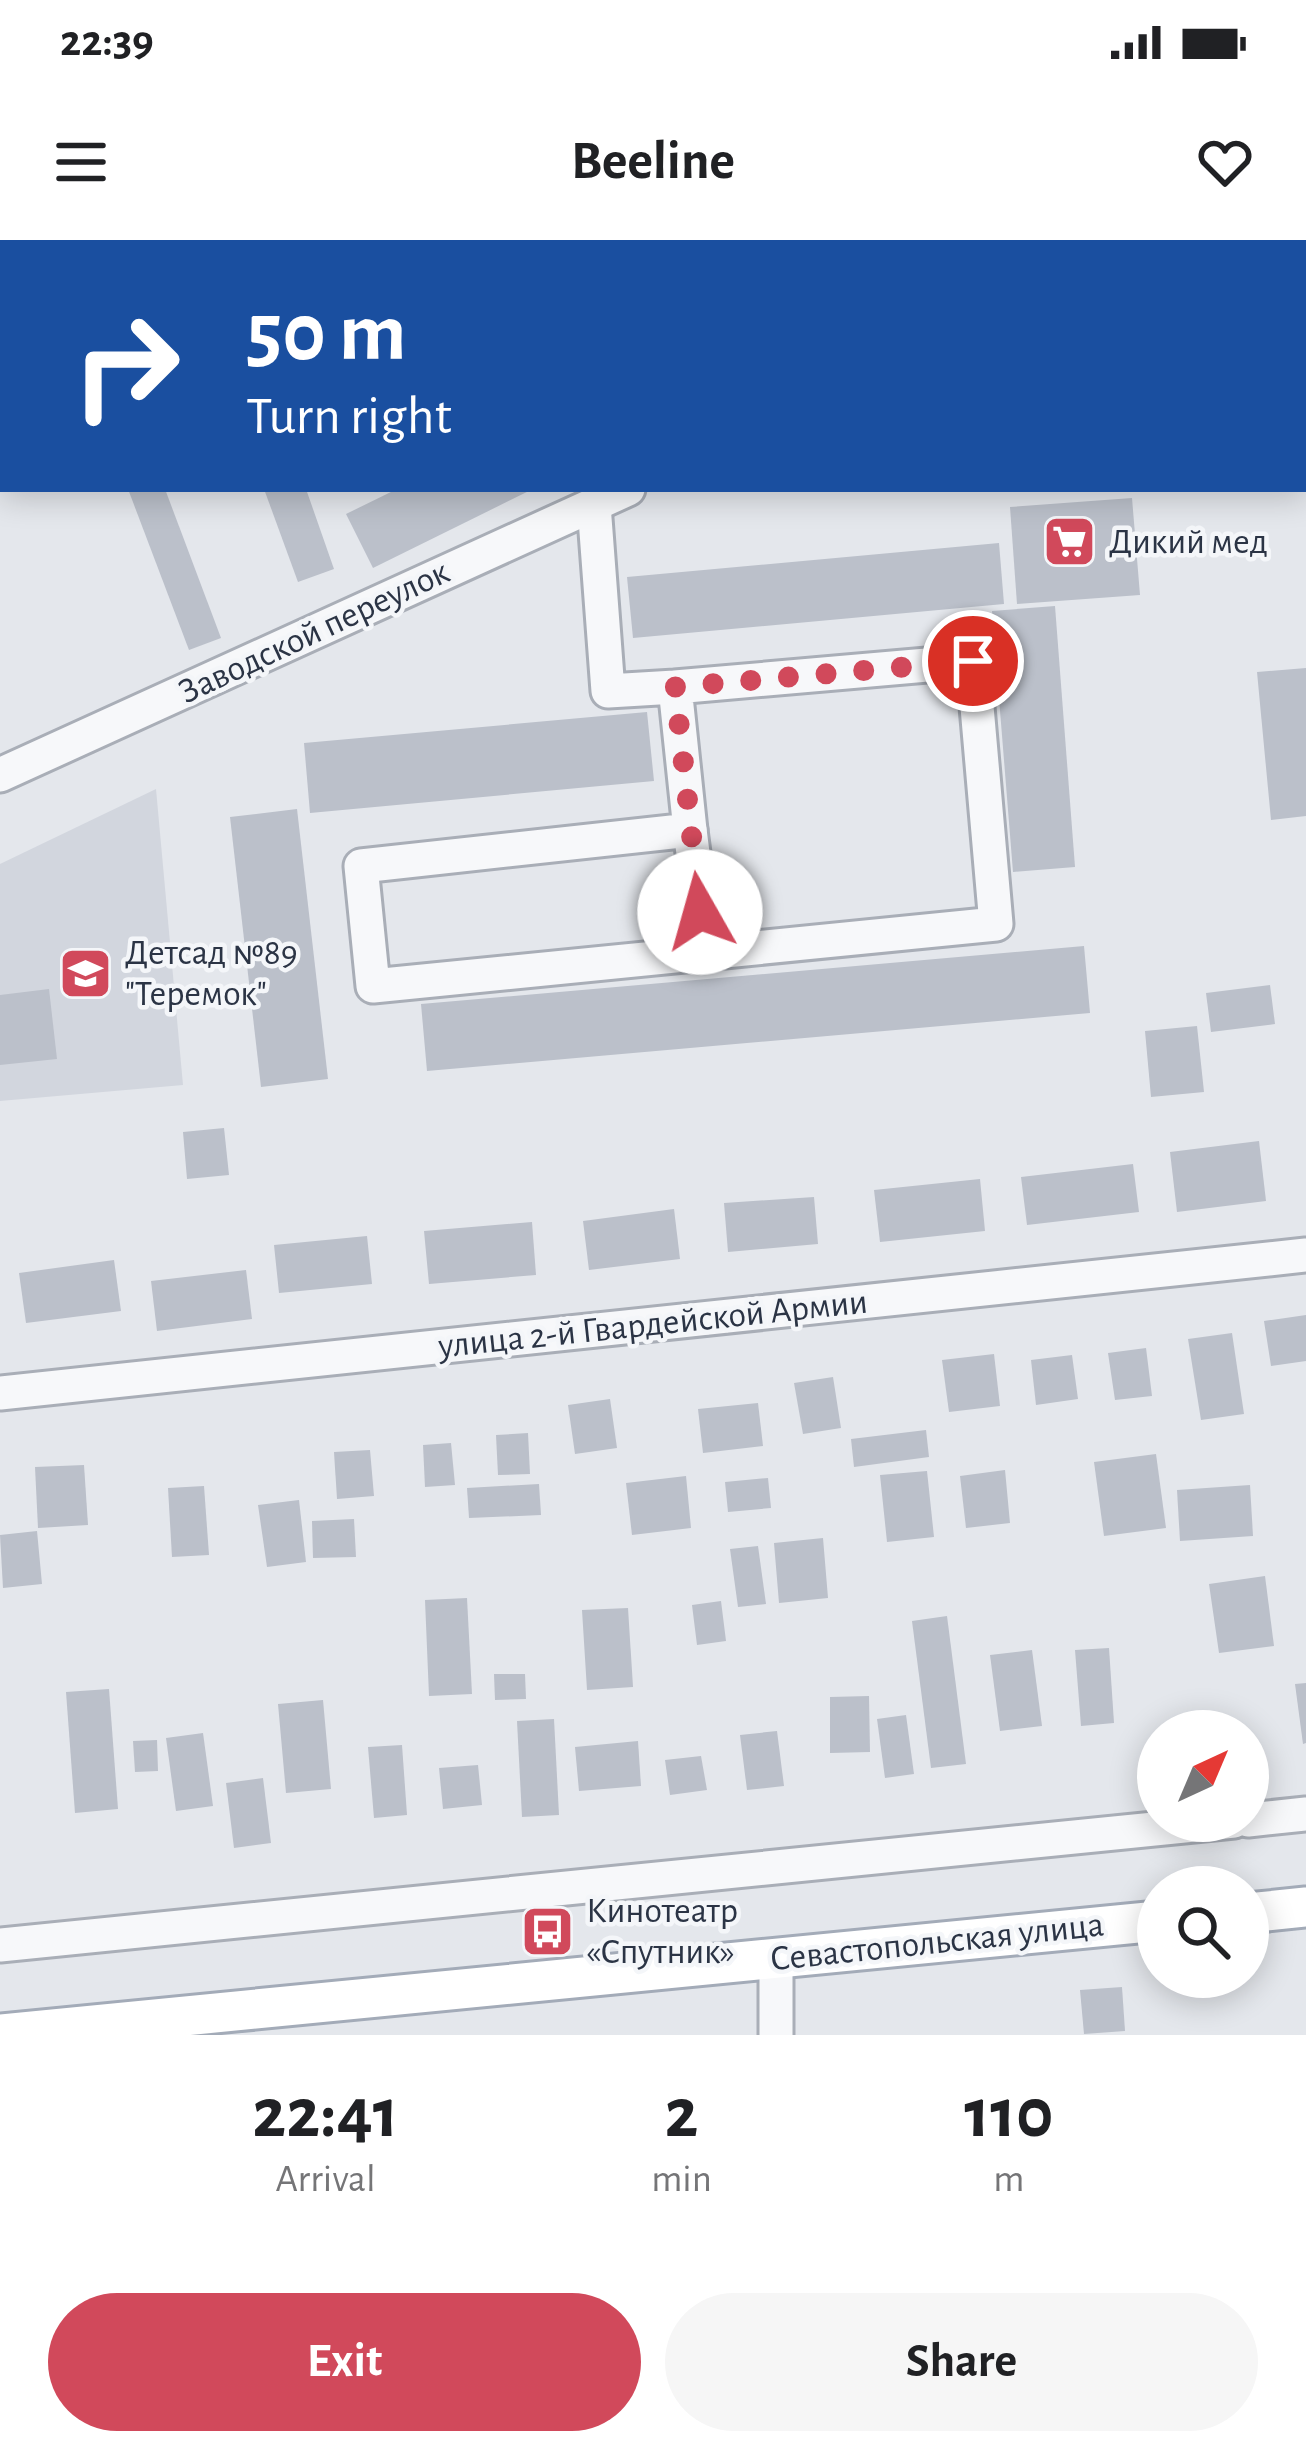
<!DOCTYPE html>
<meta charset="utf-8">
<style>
:root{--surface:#fff;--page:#f6f6f6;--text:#202124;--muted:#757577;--accent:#d1495b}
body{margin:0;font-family:"Alegreya Sans",sans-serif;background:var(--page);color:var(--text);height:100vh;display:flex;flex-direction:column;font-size:45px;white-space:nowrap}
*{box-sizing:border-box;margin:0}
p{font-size:39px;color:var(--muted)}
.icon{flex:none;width:66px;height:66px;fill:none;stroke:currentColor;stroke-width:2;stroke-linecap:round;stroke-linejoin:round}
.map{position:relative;height:1795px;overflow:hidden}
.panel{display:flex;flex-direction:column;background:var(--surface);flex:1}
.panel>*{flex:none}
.hud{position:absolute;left:0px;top:0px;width:1308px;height:252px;box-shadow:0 6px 30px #0003;background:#1a4fa0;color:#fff;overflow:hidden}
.needle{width:78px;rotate:44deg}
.tools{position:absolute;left:1137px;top:1470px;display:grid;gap:24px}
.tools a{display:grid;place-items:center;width:132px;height:132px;border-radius:50%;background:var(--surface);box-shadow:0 6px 30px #0003;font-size:60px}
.pin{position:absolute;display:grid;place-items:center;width:102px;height:102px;color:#fff;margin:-51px;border:6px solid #fff;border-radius:50%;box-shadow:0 3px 12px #0007}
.me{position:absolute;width:132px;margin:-66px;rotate:353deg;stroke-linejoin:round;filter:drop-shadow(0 0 9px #0008)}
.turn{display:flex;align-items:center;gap:42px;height:252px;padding:0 48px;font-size:54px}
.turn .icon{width:156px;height:156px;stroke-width:2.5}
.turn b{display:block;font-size:84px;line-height:102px}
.eta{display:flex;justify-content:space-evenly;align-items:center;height:204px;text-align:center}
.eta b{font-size:72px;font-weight:700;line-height:84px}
.button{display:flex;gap:24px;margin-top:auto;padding:24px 48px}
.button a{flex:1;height:138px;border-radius:72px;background:var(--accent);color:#fff;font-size:48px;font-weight:700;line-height:138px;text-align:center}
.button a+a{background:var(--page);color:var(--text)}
.status{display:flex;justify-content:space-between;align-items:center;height:84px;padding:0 60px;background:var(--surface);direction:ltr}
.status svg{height:33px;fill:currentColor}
header{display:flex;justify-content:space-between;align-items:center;height:156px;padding:0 48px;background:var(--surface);font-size:54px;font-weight:700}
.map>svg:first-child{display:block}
</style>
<div class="status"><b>22:39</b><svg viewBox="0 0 49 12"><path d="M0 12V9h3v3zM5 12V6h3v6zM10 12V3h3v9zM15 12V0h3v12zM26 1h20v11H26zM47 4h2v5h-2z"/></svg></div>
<header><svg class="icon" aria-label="menu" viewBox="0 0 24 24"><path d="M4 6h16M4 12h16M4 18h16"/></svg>Beeline<svg class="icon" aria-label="heart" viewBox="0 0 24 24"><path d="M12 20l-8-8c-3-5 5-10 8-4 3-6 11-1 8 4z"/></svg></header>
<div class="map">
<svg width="1306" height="1795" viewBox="0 0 1306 1795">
<rect width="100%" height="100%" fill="#e4e7ec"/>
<polygon fill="#d2d6de" points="156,549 183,845 0,861 0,624"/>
<g fill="#bbc0ca">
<polygon points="128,249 165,249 221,398 189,410"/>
<polygon points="264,249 306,249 334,329 298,342"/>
<polygon points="397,249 533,249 373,328 346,274"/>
<polygon points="1132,258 1140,355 1017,364 1010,267"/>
<polygon points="999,303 1004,364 633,398 627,337"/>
<polygon points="1055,366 1075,627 1013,632 992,371"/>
<polygon points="1306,428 1306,576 1271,580 1257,432"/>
<polygon points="647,472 654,541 310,573 304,503"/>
<polygon points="297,569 328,839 261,847 230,577"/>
<polygon points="1084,706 1090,773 427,831 421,764"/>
<polygon points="1270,745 1275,784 1211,792 1206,753"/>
<polygon points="49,749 57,819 0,825 0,755"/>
<polygon points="1197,786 1204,852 1151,857 1145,791"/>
<polygon points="224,888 229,935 187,939 183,892"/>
<polygon points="1259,901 1266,961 1177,972 1170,912"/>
<polygon points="1133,924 1139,972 1027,985 1021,937"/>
<polygon points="980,939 985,991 880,1002 874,950"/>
<polygon points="814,957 818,1004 728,1012 724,963"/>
<polygon points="674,969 680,1019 589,1030 583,981"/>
<polygon points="532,982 536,1035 429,1044 424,991"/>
<polygon points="367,996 372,1044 279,1053 274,1005"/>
<polygon points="114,1020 121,1071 26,1083 19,1033"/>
<polygon points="246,1030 252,1079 157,1091 151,1041"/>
<polygon points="1306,1075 1306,1121 1271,1126 1264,1081"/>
<polygon points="1232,1093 1244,1174 1201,1180 1188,1099"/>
<polygon points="1146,1108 1152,1156 1115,1160 1108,1113"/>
<polygon points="994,1114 1000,1166 949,1172 942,1120"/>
<polygon points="1072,1115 1078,1159 1036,1165 1031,1120"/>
<polygon points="833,1137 841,1188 803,1194 794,1143"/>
<polygon points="610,1159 617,1208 575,1214 568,1165"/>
<polygon points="758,1163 763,1206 703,1213 698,1169"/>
<polygon points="926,1190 929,1217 854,1227 851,1199"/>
<polygon points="528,1193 530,1234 498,1235 496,1195"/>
<polygon points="451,1203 455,1245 425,1247 423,1205"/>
<polygon points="370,1210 374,1256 337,1259 334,1212"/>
<polygon points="1156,1214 1166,1288 1104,1296 1094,1222"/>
<polygon points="84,1225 88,1285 38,1288 35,1227"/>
<polygon points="1005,1230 1010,1283 966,1288 960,1236"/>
<polygon points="927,1231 934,1297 887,1302 880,1235"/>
<polygon points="686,1236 691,1288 632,1295 626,1243"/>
<polygon points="768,1238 771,1268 728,1272 725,1242"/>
<polygon points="539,1244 541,1275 469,1278 467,1248"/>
<polygon points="1250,1245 1253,1296 1180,1301 1177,1250"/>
<polygon points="204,1246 209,1315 172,1317 168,1248"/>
<polygon points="299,1260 306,1322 267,1327 258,1265"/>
<polygon points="354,1279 356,1317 313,1318 312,1281"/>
<polygon points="37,1291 42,1344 3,1348 0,1295"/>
<polygon points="823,1298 828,1358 779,1363 774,1303"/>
<polygon points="758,1306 766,1364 738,1367 730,1309"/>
<polygon points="1265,1336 1274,1406 1219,1413 1209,1344"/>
<polygon points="467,1358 472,1454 429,1456 425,1360"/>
<polygon points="721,1361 726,1401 697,1405 692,1365"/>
<polygon points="628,1368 633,1447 587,1450 582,1370"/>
<polygon points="947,1376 966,1524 931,1528 912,1381"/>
<polygon points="1109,1408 1114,1483 1081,1486 1075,1410"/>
<polygon points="1032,1410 1042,1486 1000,1491 990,1415"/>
<polygon points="494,1434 525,1434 526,1459 495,1460"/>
<polygon points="1306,1443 1306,1503 1303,1504 1295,1444"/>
<polygon points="109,1449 118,1569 75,1573 66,1452"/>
<polygon points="869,1456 870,1512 830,1513 830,1457"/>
<polygon points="323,1460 331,1549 286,1553 278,1464"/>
<polygon points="906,1475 914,1534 885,1538 877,1479"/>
<polygon points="554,1479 559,1575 522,1577 517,1481"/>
<polygon points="777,1491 784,1546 747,1550 740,1495"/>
<polygon points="203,1493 213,1566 176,1571 166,1498"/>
<polygon points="157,1500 158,1531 135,1532 133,1501"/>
<polygon points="638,1501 641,1546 579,1551 575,1507"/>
<polygon points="402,1505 407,1575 374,1578 368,1507"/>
<polygon points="701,1516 707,1550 670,1555 665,1520"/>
<polygon points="478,1525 482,1565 443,1569 439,1528"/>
<polygon points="263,1538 271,1603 234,1608 226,1543"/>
<polygon points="1122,1747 1125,1791 1084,1794 1080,1750"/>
</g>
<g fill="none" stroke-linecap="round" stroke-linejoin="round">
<defs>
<g id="minor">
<polyline points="1168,3 1174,0"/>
<polyline points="594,265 608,451 675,447 690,590 361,626 373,746 996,684 973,421 675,447"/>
<polyline points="0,535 628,249"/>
<polyline points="690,590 706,713"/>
<polyline points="0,1153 1306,1015"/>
<polyline points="1248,1580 1306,1574"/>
<polyline points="0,1705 1234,1581"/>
<polyline points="776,1795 776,1718"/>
</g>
<g id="major">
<polyline points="1248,1673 1306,1667"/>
<polyline points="0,1794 1158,1681"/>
</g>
</defs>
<use href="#minor" stroke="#a9aeb7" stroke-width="39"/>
<use href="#major" stroke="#a3abb8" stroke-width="45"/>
<use href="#minor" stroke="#f7f8fa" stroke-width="33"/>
<use href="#major" stroke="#fff" stroke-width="39"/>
</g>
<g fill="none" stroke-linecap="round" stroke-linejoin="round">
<polyline stroke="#d1495b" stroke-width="21" stroke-dasharray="0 37.8" points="700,672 675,447 973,421"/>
</g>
<defs>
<symbol id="supermarket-square" viewBox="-11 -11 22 22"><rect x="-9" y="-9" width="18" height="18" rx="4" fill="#d1495b" stroke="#f4f6f9"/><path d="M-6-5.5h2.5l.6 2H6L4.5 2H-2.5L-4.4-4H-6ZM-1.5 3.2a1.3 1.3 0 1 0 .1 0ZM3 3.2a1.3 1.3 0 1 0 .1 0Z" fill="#fff"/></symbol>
<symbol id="school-square" viewBox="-11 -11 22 22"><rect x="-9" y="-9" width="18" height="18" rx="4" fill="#d1495b" stroke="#f4f6f9"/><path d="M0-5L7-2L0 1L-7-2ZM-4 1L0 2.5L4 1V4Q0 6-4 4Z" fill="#fff"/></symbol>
<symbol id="bus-square" viewBox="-11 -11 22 22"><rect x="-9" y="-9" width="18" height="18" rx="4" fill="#d1495b" stroke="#f4f6f9"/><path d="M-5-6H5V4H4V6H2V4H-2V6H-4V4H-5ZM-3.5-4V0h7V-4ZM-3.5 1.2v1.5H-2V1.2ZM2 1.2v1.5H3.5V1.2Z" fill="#fff"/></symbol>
</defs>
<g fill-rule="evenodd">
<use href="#supermarket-square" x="1040" y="272" width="59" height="59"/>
<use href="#school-square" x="56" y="704" width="59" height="59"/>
<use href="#bus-square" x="518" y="1662" width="59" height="59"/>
</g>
<g text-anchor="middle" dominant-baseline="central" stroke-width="9" stroke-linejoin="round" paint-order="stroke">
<g font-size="36" fill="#2b3445" stroke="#f4f6f9" text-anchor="start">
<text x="1109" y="302">Дикий мед</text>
<text x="125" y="713">Детсад №89<tspan x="125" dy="41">"Теремок"</tspan></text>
<text x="586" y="1671">Кинотеатр<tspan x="586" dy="41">«Спутник»</tspan></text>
</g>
<g font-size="36" fill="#2b3445" stroke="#f4f6f9">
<text transform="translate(314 392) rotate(-25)">Заводской переулок</text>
<text transform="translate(653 1084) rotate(-6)">улица 2-й Гвардейской Армии</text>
<text transform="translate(937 1702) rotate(-6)">Севастопольская улица</text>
</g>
</g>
</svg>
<div class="tools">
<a><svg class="needle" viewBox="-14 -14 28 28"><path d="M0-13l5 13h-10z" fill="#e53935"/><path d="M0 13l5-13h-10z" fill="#757577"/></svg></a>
<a><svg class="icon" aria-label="search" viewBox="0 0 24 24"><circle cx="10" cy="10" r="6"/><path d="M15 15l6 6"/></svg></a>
</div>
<div class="pin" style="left:973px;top:421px;background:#d93025"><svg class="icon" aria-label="arrive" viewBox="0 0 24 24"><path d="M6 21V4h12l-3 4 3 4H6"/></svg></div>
<svg class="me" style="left:700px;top:672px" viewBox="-20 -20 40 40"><circle r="19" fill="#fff"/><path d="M0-13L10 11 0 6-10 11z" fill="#d1495b"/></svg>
<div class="hud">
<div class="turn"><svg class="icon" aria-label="right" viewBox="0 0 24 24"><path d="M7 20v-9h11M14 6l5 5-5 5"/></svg><div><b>50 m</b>Turn right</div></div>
</div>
</div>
<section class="panel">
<div class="eta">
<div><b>22:41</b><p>Arrival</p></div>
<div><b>2</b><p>min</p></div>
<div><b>110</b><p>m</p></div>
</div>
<div class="button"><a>Exit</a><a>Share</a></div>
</section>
